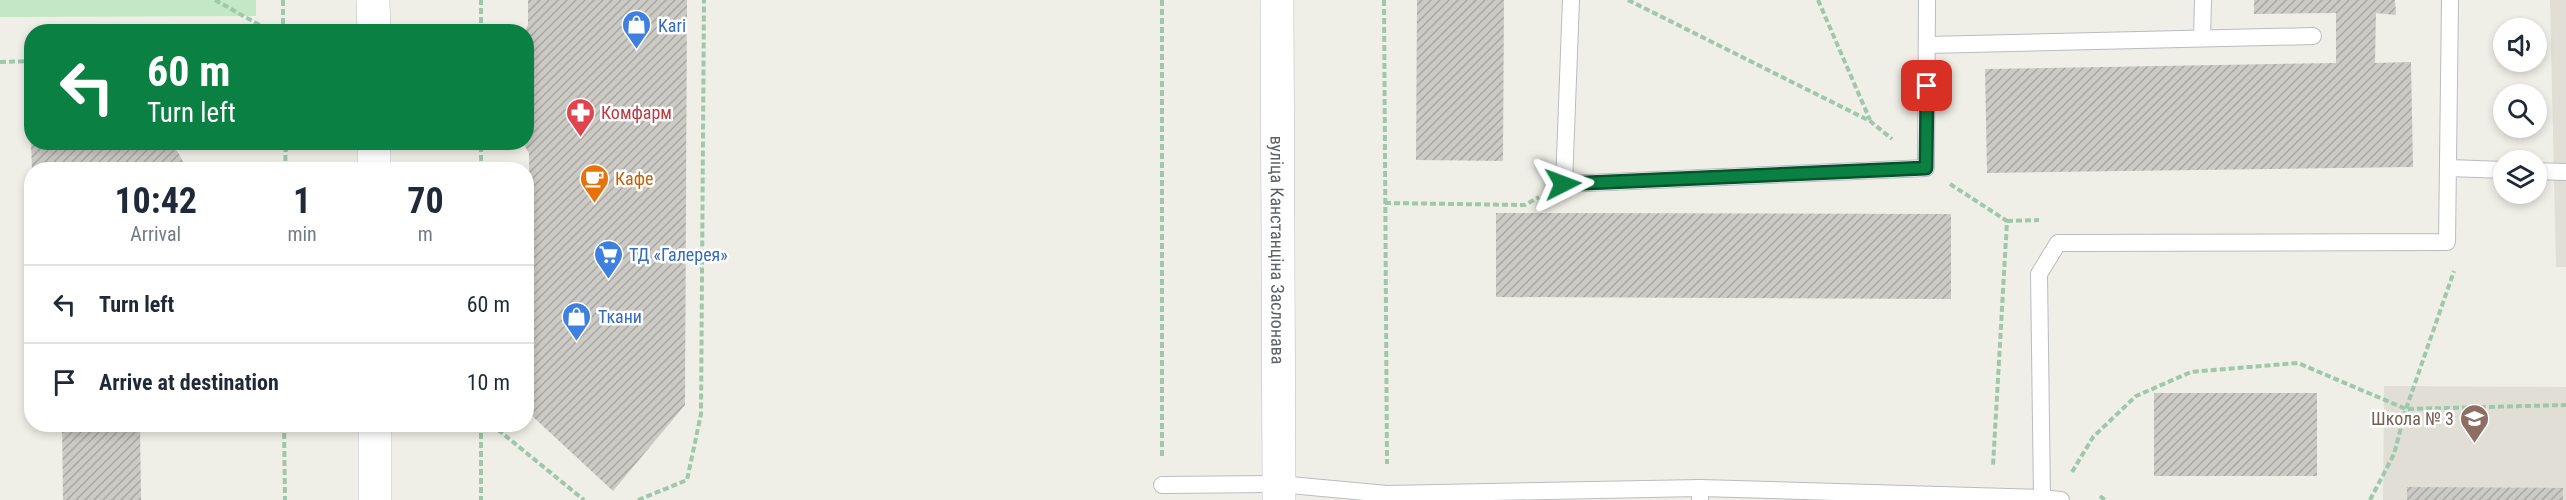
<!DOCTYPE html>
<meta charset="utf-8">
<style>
:root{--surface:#fff;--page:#f2f2f3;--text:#1f2937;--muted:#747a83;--line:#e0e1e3}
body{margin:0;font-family:"Roboto Condensed",sans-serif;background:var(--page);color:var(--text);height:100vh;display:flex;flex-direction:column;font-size:22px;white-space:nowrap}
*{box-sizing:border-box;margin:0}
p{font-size:20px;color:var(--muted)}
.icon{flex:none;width:33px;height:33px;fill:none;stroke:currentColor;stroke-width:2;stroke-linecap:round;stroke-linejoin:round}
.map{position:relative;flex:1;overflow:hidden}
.panel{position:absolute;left:24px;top:162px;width:510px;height:270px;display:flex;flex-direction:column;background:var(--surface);border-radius:24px;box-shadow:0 3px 9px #0003}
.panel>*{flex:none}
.guide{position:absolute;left:24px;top:24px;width:510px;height:126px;border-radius:24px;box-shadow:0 3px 9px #0003;background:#0b8043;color:#fff;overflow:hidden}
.tools{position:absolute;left:2493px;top:18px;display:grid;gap:12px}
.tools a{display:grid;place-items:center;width:54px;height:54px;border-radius:50%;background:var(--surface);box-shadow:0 3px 9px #0003;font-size:30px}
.pin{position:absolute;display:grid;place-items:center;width:51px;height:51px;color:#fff;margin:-26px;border-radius:12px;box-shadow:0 3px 9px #0006}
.me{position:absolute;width:66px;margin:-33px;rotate:87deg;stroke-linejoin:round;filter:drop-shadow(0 0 4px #0008)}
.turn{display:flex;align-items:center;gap:21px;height:126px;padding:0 24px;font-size:27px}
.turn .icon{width:78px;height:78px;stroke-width:2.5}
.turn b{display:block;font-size:42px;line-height:51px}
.eta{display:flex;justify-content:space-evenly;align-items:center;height:102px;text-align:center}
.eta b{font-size:36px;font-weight:700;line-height:42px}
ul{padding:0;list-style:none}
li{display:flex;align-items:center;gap:18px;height:78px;padding:0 24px;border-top:2px solid var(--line)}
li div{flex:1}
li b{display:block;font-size:22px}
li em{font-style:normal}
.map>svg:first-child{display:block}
</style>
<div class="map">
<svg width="2566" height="500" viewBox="0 0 2566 500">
<defs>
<pattern id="building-hatch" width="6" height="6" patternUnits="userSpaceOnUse" patternTransform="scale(1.5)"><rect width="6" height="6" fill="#cccac4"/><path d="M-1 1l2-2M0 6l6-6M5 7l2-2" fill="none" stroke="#a9a7a3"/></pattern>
</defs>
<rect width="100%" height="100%" fill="#f0efe7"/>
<g fill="#e0ded5">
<polygon points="2550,0 2566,0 2566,267 2556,267"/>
<polygon points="2384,386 2566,387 2566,500 2383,500"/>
</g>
<polygon fill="#c4e7c5" points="0,0 256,0 256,16 0,17"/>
<g fill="url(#building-hatch)">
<polygon points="528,0 687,0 685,405 613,491 531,415 529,153 522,142 526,142 526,32 524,32 528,25"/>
<polygon points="1417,0 1504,0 1503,161 1416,160"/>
<polygon points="2254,0 2395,0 2396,15 2376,13 2375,63 2411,62 2413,167 1987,173 1985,69 2336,63 2336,13 2254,14"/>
<polygon points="31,142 160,142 177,151 188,170 32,170"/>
<polygon points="1496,213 1951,214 1951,299 1496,297"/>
<rect x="2154" y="393" width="163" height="83"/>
<polygon points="62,424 140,424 141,500 63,500"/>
<polygon points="2407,487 2563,488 2563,500 2407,500"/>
</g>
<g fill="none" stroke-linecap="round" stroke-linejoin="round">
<defs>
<g id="lane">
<polyline points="1571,0 1564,184 1926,168 1927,0"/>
<polyline points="2202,38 2203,0"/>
<polyline points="1927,45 2313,36"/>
<polyline points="2449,168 2504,170"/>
<polyline points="2536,171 2566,172"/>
<polyline points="1162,485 1279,484 1387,494 1700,488 1700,500"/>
<polyline points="1700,488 2042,498 2039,274 2058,243 2447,242 2450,0"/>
<polyline points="2042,498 2061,500"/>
</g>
<g id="secondary">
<polyline points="373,0 374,32"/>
<path id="s1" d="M1277 0 1279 500"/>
<polyline points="374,142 374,170"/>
<polyline points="375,424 375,500"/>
</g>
</defs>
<use href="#lane" stroke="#b9bcc0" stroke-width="18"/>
<use href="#secondary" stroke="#b8bbc0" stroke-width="34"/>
<g stroke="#9dc8ab" stroke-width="4" stroke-dasharray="6 3" stroke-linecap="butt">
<polyline points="215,0 272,32"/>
<polyline points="283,0 283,32"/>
<polyline points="1162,0 1162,457"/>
<polyline points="1384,0 1387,464"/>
<polyline points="1628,0 1870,121 1892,139"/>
<polyline points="1818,0 1870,120"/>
<polyline points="481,32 481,0"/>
<polyline points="0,62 32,61"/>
<polyline points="285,170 286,142"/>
<polyline points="481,170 481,142"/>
<polyline points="1950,184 2007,221 1993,466"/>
<polyline points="1385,203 1525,205 1539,197"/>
<polyline points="2007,221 2039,220"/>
<polyline points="284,424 285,500"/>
<polyline points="481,424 481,500"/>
<polyline points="491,424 584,500"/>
<polyline points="2072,472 2093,437 2136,396 2191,372 2298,363 2406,409 2566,405"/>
<polyline points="2100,496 2105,500"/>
<polyline points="638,500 687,480 701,414 704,0"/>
<polyline points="2370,500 2394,454 2406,409 2454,271"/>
</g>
<use href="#lane" stroke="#fff" stroke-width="16"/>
<use href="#secondary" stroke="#fff" stroke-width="33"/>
</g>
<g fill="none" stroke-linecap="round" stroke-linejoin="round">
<defs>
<polyline id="route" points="1563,184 1926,168 1927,86"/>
</defs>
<use href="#route" stroke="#07532c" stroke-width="15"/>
<use href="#route" stroke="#0b8043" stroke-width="10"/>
</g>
<defs>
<symbol id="shop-pin" viewBox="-11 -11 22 30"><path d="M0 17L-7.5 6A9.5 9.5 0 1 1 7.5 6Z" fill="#3f7fe0" stroke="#fff"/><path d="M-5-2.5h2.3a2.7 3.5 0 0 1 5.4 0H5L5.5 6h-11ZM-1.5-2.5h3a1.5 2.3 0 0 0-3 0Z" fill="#fff"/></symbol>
<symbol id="pharmacy-pin" viewBox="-11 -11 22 30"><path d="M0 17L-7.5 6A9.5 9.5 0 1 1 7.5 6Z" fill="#e0444e" stroke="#fff"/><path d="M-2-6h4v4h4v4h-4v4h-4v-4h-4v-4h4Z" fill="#fff"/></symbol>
<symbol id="cafe-pin" viewBox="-11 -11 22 30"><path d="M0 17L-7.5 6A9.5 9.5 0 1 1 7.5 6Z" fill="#e8710a" stroke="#fff"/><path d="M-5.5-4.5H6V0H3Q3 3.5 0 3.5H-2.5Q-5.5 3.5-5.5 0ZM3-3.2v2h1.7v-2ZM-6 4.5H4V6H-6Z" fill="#fff"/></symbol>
<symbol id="supermarket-pin" viewBox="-11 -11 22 30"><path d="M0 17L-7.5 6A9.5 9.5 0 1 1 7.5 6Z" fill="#3f7fe0" stroke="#fff"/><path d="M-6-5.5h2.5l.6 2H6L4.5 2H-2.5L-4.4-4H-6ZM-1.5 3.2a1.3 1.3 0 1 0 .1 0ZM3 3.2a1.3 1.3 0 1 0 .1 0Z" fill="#fff"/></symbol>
<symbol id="school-pin" viewBox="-11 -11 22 30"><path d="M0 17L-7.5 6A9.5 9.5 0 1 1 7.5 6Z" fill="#8d6e63" stroke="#fff"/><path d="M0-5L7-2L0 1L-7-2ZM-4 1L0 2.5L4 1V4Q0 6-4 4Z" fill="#fff"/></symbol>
</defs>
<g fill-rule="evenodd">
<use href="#shop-pin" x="620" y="8" width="33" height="45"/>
<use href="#pharmacy-pin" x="564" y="96" width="33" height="45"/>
<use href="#cafe-pin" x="578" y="162" width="33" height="45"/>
<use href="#supermarket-pin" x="592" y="238" width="33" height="45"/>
<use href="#shop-pin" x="560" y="300" width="33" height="45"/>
<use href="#school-pin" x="2458" y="402" width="33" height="45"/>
</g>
<g text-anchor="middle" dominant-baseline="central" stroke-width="5" stroke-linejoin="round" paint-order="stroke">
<g font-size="18" fill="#366cbe" stroke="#fff" text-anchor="start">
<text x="658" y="25">Kari</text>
<text x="629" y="254">ТД «Галерея»</text>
<text x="598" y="316">Ткани</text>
</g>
<g font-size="18" fill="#be3a42" stroke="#fff" text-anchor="start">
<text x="601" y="112">Комфарм</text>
</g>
<g font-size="18" fill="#c56008" stroke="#fff" text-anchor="start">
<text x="615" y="178">Кафе</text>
</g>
<g font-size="18" fill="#5e6267" stroke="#fff">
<text stroke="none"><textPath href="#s1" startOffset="250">вуліца Канстанціна Заслонава</textPath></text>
</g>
<g font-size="18" fill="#785e54" stroke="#fff" text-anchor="end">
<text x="2454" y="418">Школа № 3</text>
</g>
</g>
</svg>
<div class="tools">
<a><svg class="icon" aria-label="sound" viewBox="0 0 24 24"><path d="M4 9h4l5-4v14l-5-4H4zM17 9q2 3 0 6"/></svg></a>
<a><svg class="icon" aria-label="search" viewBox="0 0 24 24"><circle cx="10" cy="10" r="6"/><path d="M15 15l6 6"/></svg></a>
<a><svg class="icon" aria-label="layers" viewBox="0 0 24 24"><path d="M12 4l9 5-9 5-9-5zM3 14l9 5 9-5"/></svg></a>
</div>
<div class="pin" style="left:1927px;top:86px;background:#d93025"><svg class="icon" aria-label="arrive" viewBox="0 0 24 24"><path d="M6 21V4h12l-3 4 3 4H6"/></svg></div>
<svg class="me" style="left:1563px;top:184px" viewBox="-20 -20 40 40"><path d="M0-17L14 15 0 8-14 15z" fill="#0b8043" stroke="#fff" stroke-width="4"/></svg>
<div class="guide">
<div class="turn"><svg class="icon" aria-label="left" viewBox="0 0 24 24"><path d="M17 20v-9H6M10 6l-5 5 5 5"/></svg><div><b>60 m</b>Turn left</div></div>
</div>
<section class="panel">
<div class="eta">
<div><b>10:42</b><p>Arrival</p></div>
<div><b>1</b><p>min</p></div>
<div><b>70</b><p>m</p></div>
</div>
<ul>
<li><svg class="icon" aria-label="left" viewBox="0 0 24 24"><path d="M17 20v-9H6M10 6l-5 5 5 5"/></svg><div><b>Turn left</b></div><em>60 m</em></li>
<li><svg class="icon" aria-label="arrive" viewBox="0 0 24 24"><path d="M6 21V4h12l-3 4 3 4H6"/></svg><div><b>Arrive at destination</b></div><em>10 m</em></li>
</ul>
</section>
</div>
